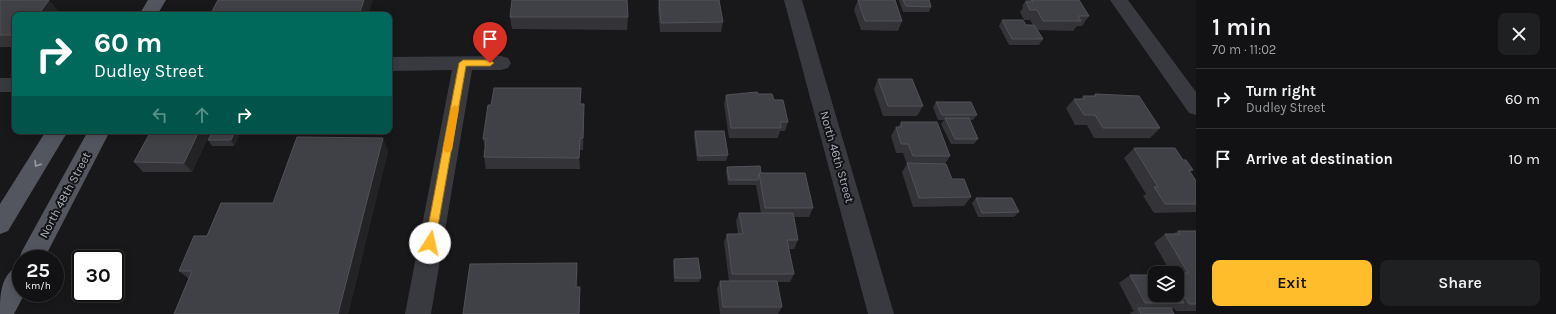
<!DOCTYPE html>
<meta charset="utf-8">
<style>
:root{--surface:#121214;--page:#1f2022;--text:#f1f3f6;--muted:#9c9ea0;--line:#313234;--accent:#ffbc2b}
body{margin:0;font-family:Karla,sans-serif;background:var(--page);color:var(--text);height:100vh;display:flex;flex-direction:column;font-size:15px;white-space:nowrap}
*{box-sizing:border-box;margin:0}
p{font-size:13px;color:var(--muted)}
.icon{flex:none;width:22px;height:22px;fill:none;stroke:currentColor;stroke-width:2;stroke-linecap:round;stroke-linejoin:round}
.map{position:relative;flex:1;overflow:hidden}
.details{display:flex;flex-direction:column;background:var(--surface);width:360px}
.details>*{flex:none}
.guide{position:absolute;left:12px;top:12px;width:380px;height:122px;border-radius:8px;box-shadow:0 2px 10px #0003,0 0 0 1px var(--line);background:#00695c;color:#fff;overflow:hidden}
.tools{position:absolute;left:1148px;top:266px;display:grid;gap:8px}
.tools a{display:grid;place-items:center;width:36px;height:36px;border-radius:8px;background:var(--surface);box-shadow:0 2px 10px #0003,0 0 0 1px var(--line);font-size:20px}
.speed{position:absolute;left:12px;top:250px;display:flex;gap:8px;font-size:20px;font-weight:700;text-align:center}
.speed>*{display:grid;place-content:center;width:52px;height:52px;border-radius:50%;background:var(--surface);box-shadow:0 2px 10px #0003,0 0 0 1px var(--line);line-height:1}
.speed small{font-size:10px;font-weight:400}
.speed .limit{border:2px solid #111;border-radius:6px;background:#fff;color:#111}
.pin{position:absolute;display:grid;place-items:center;width:34px;height:34px;color:#fff;margin:-41px -17px;border-radius:50% 50% 50% 0;rotate:-45deg;box-shadow:0 0 4px #0007}
.pin .icon{rotate:45deg}
.me{position:absolute;width:44px;margin:-22px;rotate:10deg;stroke-linejoin:round;filter:drop-shadow(0 0 3px #0008)}
.turn{display:flex;align-items:center;gap:14px;height:84px;padding:0 16px;font-size:18px}
.turn .icon{width:52px;height:52px;stroke-width:2.5}
.turn b{display:block;font-size:28px;line-height:34px}
.lanes{display:flex;align-items:center;height:38px;padding:0 16px;background:#0003;justify-content:center;gap:20px;direction:ltr}
.lanes .off{opacity:.35}
.round{display:grid;place-items:center;flex:none;width:42px;height:42px;border-radius:8px;background:var(--page)}
.overview{display:flex;align-items:center;justify-content:space-between;height:68px;padding:0 16px}
h1{font-size:24px;font-weight:600;line-height:30px}
.button{display:flex;gap:8px;margin-top:auto;padding:8px 16px}
.button a{flex:1;height:46px;border-radius:8px;background:var(--accent);color:#111;font-size:16px;font-weight:600;line-height:46px;text-align:center}
.button a+a{background:var(--page);color:var(--text)}
ul{padding:0;list-style:none}
li{display:flex;align-items:center;gap:12px;height:60px;padding:0 16px;border-top:1px solid var(--line)}
li div{flex:1}
li b{display:block;font-size:15px}
li em{font-style:normal}
main{display:flex;flex:1;min-height:0}
.map>svg:first-child{display:block}
</style>
<main>
<div class="map">
<svg width="1196" height="314" viewBox="0 0 1196 314">
<rect width="100%" height="100%" fill="#18181a"/>
<g fill="none" stroke-linecap="round" stroke-linejoin="round">
<g fill="#383a40" fill-rule="evenodd">
<polygon points="784,0 802,0 894,314 868,314"/>
<polygon points="1110,0 1128,0 1196,92 1196,115 1189,113"/>
<polygon points="501,56 508,58 511,63 508,68 501,70 472,70 431,314 405,314 452,70 389,71 389,57"/>
<rect x="0" y="78" width="15" height="14"/>
</g>
<g fill="#54565f" fill-rule="evenodd">
<polygon points="148,0 166,0 157,15 139,15"/>
<polygon points="46,131 68,131 8,231 0,234 0,204"/>
<polygon points="88,131 110,131 44,259 21,259 21,264 19,259 22,251"/>
<path d="M21 265V293H25L14 314H0C0 295 0 273 21 265Z"/>
</g>
</g>
<g fill="#343438">
<polygon points="0,0 59,12 58,15 15,15 15,47 0,47"/>
<polygon points="659,0 723,22 721,32 660,32 658,10"/>
<polygon points="858,0 902,21 898,31 861,30 854,10"/>
<polygon points="899,0 929,0 931,7 929,12 903,12"/>
<polygon points="1026,0 1079,0 1089,16 1082,26 1077,26 1073,31 1038,30 1043,39 1039,45 1009,45 999,26 1002,20 1026,25 1033,25 1030,20 1024,20 1020,12 1023,8 1022,6"/>
<polygon points="510,17 628,17 627,30 512,29"/>
<polygon points="878,79 923,106 917,116 883,116 874,89"/>
<polygon points="758,94 774,100 788,122 785,131 780,131 778,138 729,138 724,104 726,95"/>
<polygon points="1095,94 1160,128 1150,138 1094,138 1087,125 1075,125 1066,108 1074,99 1081,99 1083,96 1093,96"/>
<polygon points="936,102 977,115 973,120 970,120 978,139 974,144 951,144 941,124 944,120 938,120 933,107"/>
<polygon points="581,104 584,116 583,150 580,150 580,169 486,169 484,157 485,148 483,139"/>
<polygon points="901,122 950,156 945,164 952,179 971,197 964,206 913,207 902,172 907,164 903,153 896,153 891,136 896,127 898,127"/>
<polygon points="151,131 211,131 192,172 143,172 134,162"/>
<polygon points="213,131 241,131 234,146 212,146 208,140"/>
<polygon points="695,131 728,155 726,161 697,161 694,136"/>
<polygon points="1134,148 1183,160 1193,170 1190,172 1196,181 1196,212 1154,213 1143,196 1146,194 1124,158"/>
<polygon points="388,151 348,314 174,314 189,279 179,271 207,236 273,203"/>
<polygon points="727,167 761,173 813,208 809,217 794,217 798,240 794,249 789,249 794,274 790,282 777,282 782,307 778,314 720,314 717,289 720,281 729,281 724,242 727,234 738,234 736,221 739,213 761,213 756,185 728,185 726,172"/>
<polygon points="976,198 1019,212 1014,217 978,217 972,203"/>
<polygon points="1178,231 1196,231 1196,311 1176,311 1174,308 1172,310 1174,314 1129,314 1135,310 1133,310 1119,283 1130,275 1177,295 1177,273 1171,273 1154,243 1165,234 1173,234"/>
<polygon points="674,259 701,278 699,282 674,282 673,263"/>
</g>
<g fill="#232326">
<polygon points="49,0 59,12 58,15 38,15"/>
<polygon points="364,0 373,0 368,15 359,15"/>
<polygon points="584,104 584,116 583,150 583,138"/>
<polygon points="199,131 211,131 192,172 184,163"/>
<polygon points="235,131 241,131 234,146 231,140"/>
<polygon points="383,138 388,151 348,314 338,314"/>
<polygon points="580,138 580,169 579,158"/>
<polygon points="577,263 578,273 577,296 576,287"/>
<polygon points="580,287 580,314 579,314"/>
</g>
<g fill="#404146" stroke="#515258">
<polygon points="0,0 49,0 38,15 15,15 15,35 0,35"/>
<polygon points="218,0 364,0 359,15 210,15"/>
<polygon points="512,0 627,0 628,17 510,17"/>
<polygon points="659,0 719,0 723,22 661,23"/>
<polygon points="858,0 895,0 902,21 865,21"/>
<polygon points="903,0 929,0 931,7 906,6"/>
<polygon points="1031,0 1079,0 1089,16 1078,16 1081,21 1043,21 1037,10 1030,10 1026,2 1033,2"/>
<polygon points="1002,20 1023,20 1026,25 1034,25 1043,39 1012,39"/>
<polygon points="878,79 912,79 923,106 888,106"/>
<polygon points="494,88 581,88 580,104 584,104 583,138 580,138 579,158 484,157 486,139 483,139 488,105 491,105"/>
<polygon points="757,92 758,94 772,94 774,100 783,100 788,122 780,122 781,128 731,128 726,95"/>
<polygon points="1095,94 1139,96 1160,128 1103,128 1095,115 1084,115 1074,99 1085,99 1083,96 1096,96"/>
<polygon points="936,102 971,102 977,115 942,115"/>
<polygon points="945,118 969,118 978,139 955,139"/>
<polygon points="901,122 937,122 950,156 913,156 908,144 901,144 896,127 902,127"/>
<polygon points="151,131 199,131 184,163 134,162"/>
<polygon points="213,131 235,131 231,140 208,140"/>
<polygon points="695,131 724,131 728,155 698,156"/>
<polygon points="297,137 383,138 338,314 174,314 192,271 179,271 194,236 207,236 221,203 273,203"/>
<polygon points="1134,148 1175,148 1183,160 1186,160 1193,170 1189,170 1196,181 1196,204 1165,204 1154,187 1158,187"/>
<polygon points="907,163 946,164 952,179 964,179 971,197 919,198"/>
<polygon points="760,166 761,173 759,173 758,177 758,180 729,180 727,167"/>
<polygon points="759,173 805,173 813,208 765,208"/>
<polygon points="976,198 1012,198 1019,212 982,213"/>
<polygon points="739,213 793,213 798,240 787,240 794,274 732,274 727,234 743,234"/>
<polygon points="1178,231 1196,231 1196,304 1189,304 1186,298 1181,298 1184,303 1145,303 1130,275 1155,275 1155,295 1177,295 1177,273 1170,273 1188,273 1165,234 1180,234"/>
<polygon points="698,258 701,278 675,278 674,259"/>
<polygon points="577,263 576,287 580,287 579,314 463,314 470,264"/>
<polygon points="720,281 777,281 782,307 723,307"/>
<polygon points="1138,308 1171,308 1174,314 1141,314"/>
</g>
<defs><path id="oneway-chevron" d="M-2-3.5L2.5 0L-2 3.5" fill="none" stroke-width="1.6" stroke-linecap="round" stroke-linejoin="round"/></defs>
<use stroke="#989ca9" href="#oneway-chevron" transform="translate(37 164) rotate(122)"/>
<polygon fill="#ffbc2b" stroke="#a67a1c" points="463,60 490,60 494,63 490,66 466,66 435,243 430,248 425,243 459,63"/>
<polygon fill="#f59e0b" points="455,105 459,108 452,150 447,153 443,150 451,108"/>
<g text-anchor="middle" dominant-baseline="central" stroke-width="4" stroke-linejoin="round" paint-order="stroke">
<g font-size="12" fill="#a9aebb" stroke="#131315">
<text transform="translate(837 157) rotate(74)">North 46th Street</text>
<text transform="translate(65 195) rotate(-62)">North 48th Street</text>
</g>
</g>
</svg>
<div class="tools">
<a><svg class="icon" aria-label="layers" viewBox="0 0 24 24"><path d="M12 4l9 5-9 5-9-5zM3 14l9 5 9-5"/></svg></a>
</div>
<div class="speed"><div>25<small>km/h</small></div><div class="limit">30</div></div>
<div class="pin" style="left:490px;top:63px;background:#d93025"><svg class="icon" aria-label="arrive" viewBox="0 0 24 24"><path d="M6 21V4h12l-3 4 3 4H6"/></svg></div>
<svg class="me" style="left:430px;top:243px" viewBox="-20 -20 40 40"><circle r="19" fill="#fff"/><path d="M0-13L10 11 0 6-10 11z" fill="#ffbc2b"/></svg>
<div class="guide">
<div class="turn"><svg class="icon" aria-label="right" viewBox="0 0 24 24"><path d="M7 20v-9h11M14 6l5 5-5 5"/></svg><div><b>60 m</b>Dudley Street</div></div>
<div class="lanes"><svg class="icon off" aria-label="left" viewBox="0 0 24 24"><path d="M17 20v-9H6M10 6l-5 5 5 5"/></svg><svg class="icon off" aria-label="ahead" viewBox="0 0 24 24"><path d="M12 20V5M6 11l6-6 6 6"/></svg><svg class="icon" aria-label="right" viewBox="0 0 24 24"><path d="M7 20v-9h11M14 6l5 5-5 5"/></svg></div>
</div>
</div>
<section class="details">
<div class="overview"><div><h1>1 min</h1><p>70 m · 11:02</p></div><a class="round"><svg class="icon" aria-label="close" viewBox="0 0 24 24"><path d="M6 6l12 12M18 6L6 18"/></svg></a></div>
<ul>
<li><svg class="icon" aria-label="right" viewBox="0 0 24 24"><path d="M7 20v-9h11M14 6l5 5-5 5"/></svg><div><b>Turn right</b><p>Dudley Street</p></div><em>60 m</em></li>
<li><svg class="icon" aria-label="arrive" viewBox="0 0 24 24"><path d="M6 21V4h12l-3 4 3 4H6"/></svg><div><b>Arrive at destination</b></div><em>10 m</em></li>
</ul>
<div class="button"><a>Exit</a><a>Share</a></div>
</section>
</main>
